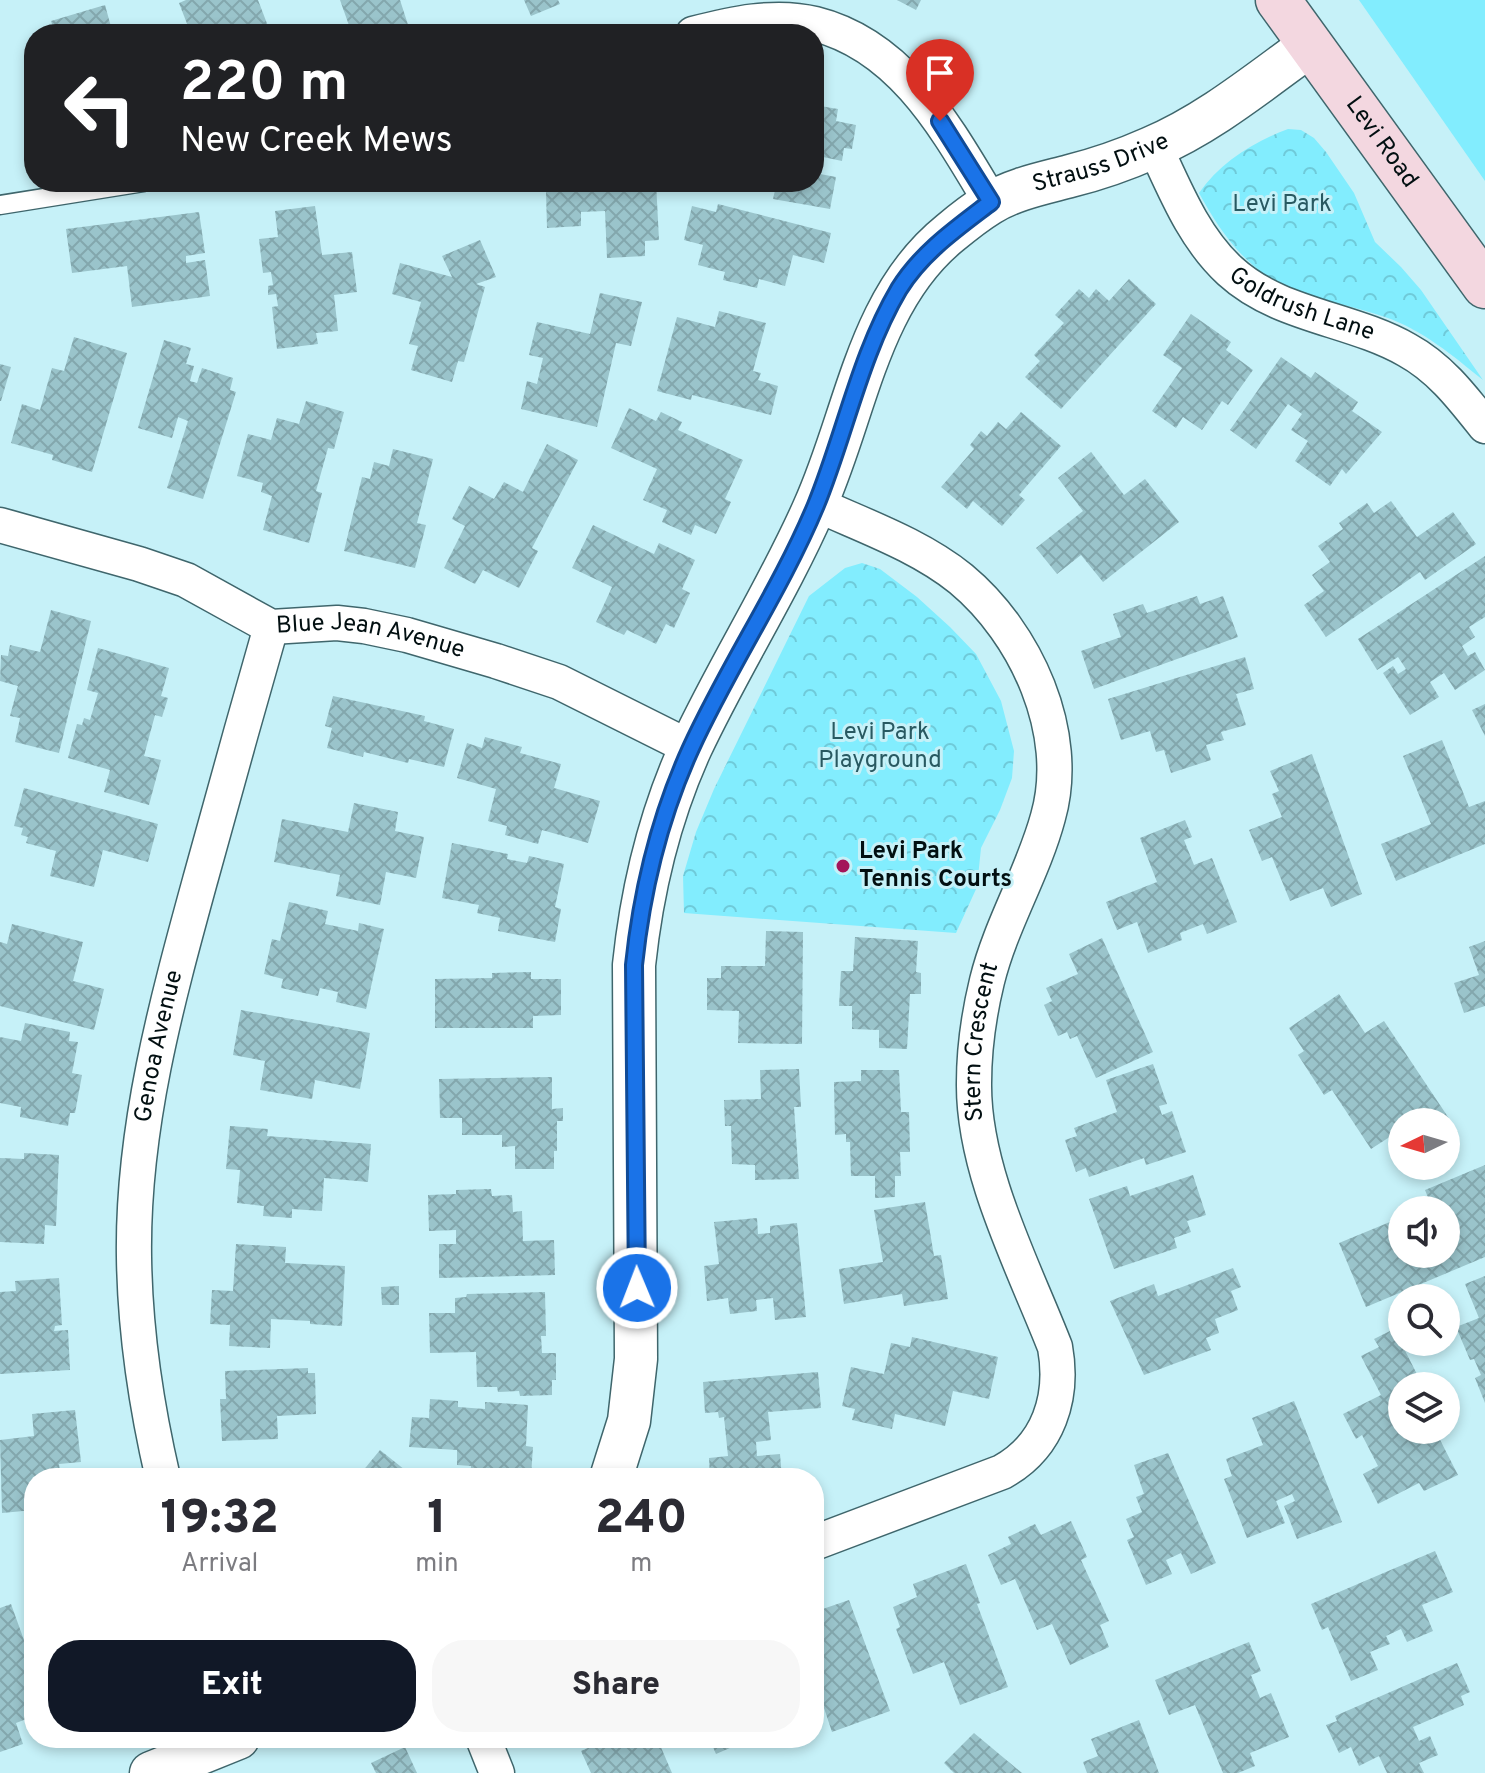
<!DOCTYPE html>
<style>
:root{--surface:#fff;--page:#f7f7f7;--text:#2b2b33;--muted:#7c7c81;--accent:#111827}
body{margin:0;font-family:Overpass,sans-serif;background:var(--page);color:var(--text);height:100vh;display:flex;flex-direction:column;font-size:30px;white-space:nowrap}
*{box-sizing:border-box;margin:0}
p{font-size:26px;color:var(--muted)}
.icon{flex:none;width:44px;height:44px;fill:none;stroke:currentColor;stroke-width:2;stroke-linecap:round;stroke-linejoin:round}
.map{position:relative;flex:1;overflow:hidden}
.drawer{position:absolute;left:24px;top:1468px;width:800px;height:280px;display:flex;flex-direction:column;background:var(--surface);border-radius:32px;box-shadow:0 4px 12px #0003}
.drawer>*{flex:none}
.banner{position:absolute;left:24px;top:24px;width:800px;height:168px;border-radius:32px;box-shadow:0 4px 12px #0003;background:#202124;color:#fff;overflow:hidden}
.needle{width:52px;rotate:265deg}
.fabs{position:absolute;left:1388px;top:1108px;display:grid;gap:16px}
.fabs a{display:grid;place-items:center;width:72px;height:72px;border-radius:50%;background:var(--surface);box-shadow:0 4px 12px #0003;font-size:40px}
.pin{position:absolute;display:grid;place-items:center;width:68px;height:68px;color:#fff;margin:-82px -34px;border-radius:50% 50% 50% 0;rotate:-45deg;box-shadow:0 0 8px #0007}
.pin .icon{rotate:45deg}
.me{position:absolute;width:88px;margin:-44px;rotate:359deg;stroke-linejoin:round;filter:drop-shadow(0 0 6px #0008)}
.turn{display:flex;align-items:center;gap:28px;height:168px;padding:0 24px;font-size:36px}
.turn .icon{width:104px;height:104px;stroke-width:2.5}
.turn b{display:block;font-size:56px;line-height:68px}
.eta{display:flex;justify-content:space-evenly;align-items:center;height:136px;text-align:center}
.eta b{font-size:48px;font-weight:800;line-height:56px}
.cta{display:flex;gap:16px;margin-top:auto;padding:16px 24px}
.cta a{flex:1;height:92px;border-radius:32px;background:var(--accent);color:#fff;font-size:32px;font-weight:800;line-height:92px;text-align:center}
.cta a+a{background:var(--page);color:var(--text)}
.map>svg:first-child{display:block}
</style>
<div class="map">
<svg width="1485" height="1773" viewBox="0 0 1485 1773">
<defs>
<pattern id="park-crowns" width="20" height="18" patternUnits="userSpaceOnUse" patternTransform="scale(2)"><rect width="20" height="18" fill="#82edfe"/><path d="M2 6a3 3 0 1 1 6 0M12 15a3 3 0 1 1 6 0" fill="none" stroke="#6fcad9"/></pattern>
<pattern id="building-cross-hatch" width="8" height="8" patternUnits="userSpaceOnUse" patternTransform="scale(2)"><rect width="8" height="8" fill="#9ac4cb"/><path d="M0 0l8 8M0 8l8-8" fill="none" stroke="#83a7ad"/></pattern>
</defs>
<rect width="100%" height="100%" fill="#c6f1f8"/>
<polygon fill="#82edfe" points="1359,0 1485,0 1485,181"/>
<g fill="url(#park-crowns)">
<path d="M1288 129 1301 130 1314 138 1326 152 1354 193 1375 242 1401 267 1421 290 1483 380C1453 356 1423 330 1385 317 1354 306 1321 301 1291 289 1248 272 1220 232 1199 193 1220 163 1253 142 1288 129Z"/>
<polygon points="862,563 880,569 917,597 950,627 976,654 1001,701 1014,751 1012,778 1000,810 981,848 977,887 956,933 684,913 683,876 696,832 714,789 809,596 845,568"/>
</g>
<g fill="url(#building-cross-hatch)">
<polygon points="186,0 258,0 271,34 191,34 179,3"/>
<polygon points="340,0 400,0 411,34 344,34 351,31"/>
<polygon points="524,0 558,0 560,4 531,16"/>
<polygon points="897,0 921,0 916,10"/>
<polygon points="105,5 113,34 55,34 51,21"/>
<polygon points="814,105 838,109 836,121 856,125 852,149 844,148 842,161 823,157 820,174 836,177 830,209 773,199 776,186 771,186 771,182 814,182"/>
<polygon points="552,182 656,182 659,240 645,241 645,256 607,258 605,211 581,212 581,226 547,228 546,192 552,192"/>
<polygon points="718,204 831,233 824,263 793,255 785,286 759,279 757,288 723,280 725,272 698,265 703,245 684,240 692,206 716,212"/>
<polygon points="315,206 322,255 352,252 357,292 334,295 338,331 316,333 318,344 277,349 272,307 278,306 276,294 268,295 268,286 273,285 271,272 263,273 259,239 278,237 275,211"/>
<polygon points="199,212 205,253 186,256 186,263 205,260 210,296 132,307 127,266 72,273 66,229"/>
<polygon points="480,240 496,277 476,284 485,287 464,362 458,361 452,382 411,370 418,346 409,344 421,302 392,294 400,263 452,277 442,256"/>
<polygon points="1129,279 1156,304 1061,409 1025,377 1040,361 1034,355 1064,323 1055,315 1079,289 1089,298 1096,289 1109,301"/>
<polygon points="600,293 642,302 631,346 616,343 597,427 521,409 527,381 537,384 543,358 529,355 537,322 590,334"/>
<polygon points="719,311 766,323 753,371 761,373 758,380 778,386 771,415 692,395 691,400 657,391 677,317 715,327"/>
<polygon points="1191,314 1231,342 1226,350 1253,370 1228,405 1222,401 1202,430 1183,417 1176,428 1152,411 1182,368 1163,355"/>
<polygon points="74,337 127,353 92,472 52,460 53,455 11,443 22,404 40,410 52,368 64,371"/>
<polygon points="164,340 191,348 186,364 194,366 190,381 197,383 202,368 233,378 230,390 236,392 203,499 167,488 188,421 178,417 172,438 138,428"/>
<polygon points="1281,357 1311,378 1315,372 1358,402 1352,411 1382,432 1346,474 1342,469 1330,486 1295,461 1308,441 1291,430 1302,414 1288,404 1256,449 1230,430"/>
<polygon points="0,364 11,367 1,401 0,401"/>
<polygon points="306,401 344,412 334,449 328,448 316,491 322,493 309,543 263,530 272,496 261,492 263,483 237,476 248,434 271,440 277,418 299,424"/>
<polygon points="629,408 656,421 661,412 682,422 678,430 743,460 725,499 731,502 716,534 695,525 691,535 662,522 667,510 643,500 657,469 611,448"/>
<polygon points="1021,412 1061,446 1019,495 1025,500 1002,526 973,501 967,509 941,487 974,449 970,445 981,431 987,436 998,422 1006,429"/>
<polygon points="547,444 578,460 532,548 538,551 519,588 483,570 475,584 444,568 465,526 452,519 469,486 494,499 504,482 523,492"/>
<polygon points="393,449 433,459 417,523 426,525 415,568 344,551 362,477 370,479 374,462 389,466"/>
<polygon points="1091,452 1124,495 1145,479 1179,522 1103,582 1081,555 1057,574 1036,548 1083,511 1058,478"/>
<polygon points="1391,501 1417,537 1453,512 1476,544 1425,580 1420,572 1326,637 1304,605 1324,591 1312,575 1330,562 1318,546 1343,529 1339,523 1367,503 1374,513"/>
<polygon points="593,525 654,554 659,543 695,560 682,589 690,593 674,628 666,624 656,644 627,630 624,635 596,622 612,587 572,568"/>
<polygon points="1485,556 1485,617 1469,627 1475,637 1462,646 1468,656 1475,652 1485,670 1455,690 1444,673 1430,682 1439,697 1410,715 1383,673 1393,666 1398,674 1406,669 1398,657 1377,670 1358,639"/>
<polygon points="1197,596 1200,604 1223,596 1238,637 1094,689 1081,651 1121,637 1113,614 1143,604 1147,613"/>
<polygon points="51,610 91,621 59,753 15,742 20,718 10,716 18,686 0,681 1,655 8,656 10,645 40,652"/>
<polygon points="98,648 169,668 161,696 168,698 162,717 155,715 144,756 161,760 149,805 104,792 110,770 68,758 77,724 82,725 84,718 90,720 98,693 87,690"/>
<polygon points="1245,657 1254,689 1236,694 1246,725 1221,732 1224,740 1206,745 1211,760 1171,773 1164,750 1156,752 1150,731 1121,740 1108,699"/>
<polygon points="333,696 425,716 424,721 454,729 444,767 409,759 408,763 364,752 363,757 327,748 332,728 325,726"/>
<polygon points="1485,704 1485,736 1472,710"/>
<polygon points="485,737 522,747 520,753 561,764 554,788 600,801 588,843 542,830 538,844 505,835 507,826 488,821 496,789 457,778 467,743 482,748"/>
<polygon points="1442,740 1469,807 1485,801 1485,844 1396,881 1381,844 1431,824 1403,756"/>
<polygon points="1312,754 1362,894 1331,907 1323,888 1290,901 1272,857 1262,861 1249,830 1282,817 1272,794 1279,791 1270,771"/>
<polygon points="24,788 158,824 148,862 103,850 94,887 50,876 56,851 26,843 28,837 21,835 23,828 14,826"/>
<polygon points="354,803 398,812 395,831 424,837 416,878 386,872 380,905 336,896 340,875 274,862 282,819 348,832"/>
<polygon points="1185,820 1192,837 1184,840 1194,865 1212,858 1237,922 1207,934 1203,924 1180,933 1182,940 1148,953 1137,922 1117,930 1106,902 1157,882 1140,838"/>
<polygon points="452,843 508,854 507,859 527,863 529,856 564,864 555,907 561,909 555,942 498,931 500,918 477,913 479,905 442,898"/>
<polygon points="289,902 328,911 325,924 358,931 359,923 384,929 366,1009 336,1002 338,992 320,988 318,996 281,988 283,979 264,974 272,939 280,941"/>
<polygon points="12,924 83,942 73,981 104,989 94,1030 0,1006 0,942 7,944"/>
<polygon points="766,931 803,932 802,1044 738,1043 739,1011 707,1010 707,978 721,978 721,966 765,966"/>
<polygon points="855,937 918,941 916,972 921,973 921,994 910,994 907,1049 879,1048 879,1030 852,1029 852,1006 839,1006 841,971 853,971"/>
<polygon points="1102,938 1153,1052 1096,1078 1077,1036 1070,1039 1067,1032 1058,1036 1044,1005 1052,1001 1046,988 1078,974 1069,954"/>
<polygon points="1485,941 1485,1006 1464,1013 1454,983 1479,975 1469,947"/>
<polygon points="531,972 531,979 561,979 561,1015 533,1016 533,1028 435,1028 435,979 492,978 492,973"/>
<polygon points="1339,994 1365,1033 1384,1021 1458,1132 1446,1139 1446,1122 1402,1122 1402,1129 1371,1149 1332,1090 1324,1095 1298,1055 1304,1051 1289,1028"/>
<polygon points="241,1010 370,1033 360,1089 315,1080 312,1099 260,1090 265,1061 233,1055"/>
<polygon points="25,1023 70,1032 69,1041 78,1042 72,1073 82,1075 75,1113 70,1113 68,1126 20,1117 21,1107 0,1103 0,1037 21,1041"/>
<polygon points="1153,1064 1167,1104 1159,1106 1162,1115 1172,1111 1186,1152 1146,1165 1144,1158 1089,1177 1086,1168 1076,1172 1065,1140 1077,1136 1074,1128 1117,1112 1106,1080"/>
<polygon points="799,1069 801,1107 794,1107 799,1179 755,1180 755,1165 732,1164 731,1126 725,1126 724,1100 761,1099 760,1070"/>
<polygon points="861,1070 899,1070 901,1112 909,1112 910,1152 900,1152 901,1176 895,1176 895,1197 875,1198 875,1176 851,1176 850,1142 846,1142 846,1134 835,1135 834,1082 861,1081"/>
<polygon points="552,1077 552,1109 563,1108 563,1121 557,1121 557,1151 554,1151 554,1169 515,1169 515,1146 502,1147 502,1135 462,1135 462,1118 440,1118 439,1079"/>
<polygon points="230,1126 268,1129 267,1136 371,1144 368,1182 324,1178 322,1211 292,1209 292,1218 263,1216 264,1206 237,1203 240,1170 226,1169"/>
<polygon points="24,1153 59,1155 56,1226 45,1225 44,1244 0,1242 0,1158 24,1159"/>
<polygon points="1485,1165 1485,1257 1366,1307 1339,1243 1402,1217 1402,1254 1446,1254 1446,1210 1418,1210 1431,1205 1425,1190"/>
<polygon points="1193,1175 1206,1215 1187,1221 1191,1232 1174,1238 1177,1248 1114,1269 1089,1199 1127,1186 1130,1196"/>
<polygon points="491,1189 492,1196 512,1195 513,1212 522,1211 523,1241 554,1240 555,1275 439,1278 439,1244 456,1244 456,1230 429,1231 428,1195 456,1194 456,1190"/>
<polygon points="925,1202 934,1256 941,1255 948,1299 904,1306 902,1294 844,1304 839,1269 883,1262 874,1210"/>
<polygon points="757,1218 758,1234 770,1233 770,1226 797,1223 806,1317 775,1320 773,1298 756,1300 757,1311 730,1314 728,1298 707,1301 704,1266 719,1264 714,1222"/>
<polygon points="236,1244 286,1247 285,1263 345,1266 342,1326 310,1324 310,1321 271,1319 270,1348 229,1346 230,1325 210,1324 212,1290 233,1291"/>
<polygon points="1233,1268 1241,1287 1231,1291 1238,1310 1215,1319 1219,1333 1206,1338 1211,1350 1144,1375 1110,1301 1154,1284 1158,1296"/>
<polygon points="1485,1276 1485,1403 1475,1378 1481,1375 1474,1359 1470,1360 1456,1327 1479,1318 1465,1284"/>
<polygon points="59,1278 62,1325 55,1326 54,1331 68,1330 70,1370 0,1374 0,1292 16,1291 15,1281"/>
<polygon points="399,1286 399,1305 382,1305 381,1287"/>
<polygon points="545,1292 546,1336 541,1336 542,1353 556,1353 556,1380 552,1380 552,1395 520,1396 519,1391 498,1392 497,1387 477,1387 476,1352 430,1353 429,1313 455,1313 455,1298 466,1297 467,1294"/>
<polygon points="1394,1329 1423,1386 1402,1386 1402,1430 1435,1430 1458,1475 1424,1491 1419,1483 1378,1504 1363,1474 1378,1466 1362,1435 1356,1439 1343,1414 1381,1395 1361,1356 1379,1347 1374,1339"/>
<polygon points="912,1337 998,1357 989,1399 953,1391 945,1426 895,1414 892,1429 852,1420 855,1409 842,1406 851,1367 884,1374 891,1343 910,1347"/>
<polygon points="308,1368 308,1373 315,1373 316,1414 277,1416 278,1439 222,1441 220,1399 226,1399 225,1371"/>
<polygon points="818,1372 821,1408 768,1412 771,1440 756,1442 757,1456 780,1454 782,1478 710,1478 709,1458 728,1456 724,1417 719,1418 718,1412 705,1413 703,1382"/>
<polygon points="430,1399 458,1401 458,1407 485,1409 485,1402 528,1405 526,1446 533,1447 531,1476 509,1474 509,1478 470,1478 471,1466 457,1465 457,1450 409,1447 412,1417 429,1418"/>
<polygon points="1294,1401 1342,1522 1297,1539 1284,1506 1295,1501 1292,1494 1276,1501 1285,1523 1247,1538 1224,1479 1232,1476 1226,1459 1263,1445 1252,1418"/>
<polygon points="75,1410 81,1462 59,1464 61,1478 34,1478 34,1510 2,1513 0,1440 34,1436 32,1414"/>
<polygon points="380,1450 415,1478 357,1478"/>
<polygon points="1168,1453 1216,1563 1191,1574 1181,1553 1166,1560 1172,1574 1146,1585 1127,1540 1134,1537 1126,1519 1142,1512 1136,1497 1144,1494 1134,1465"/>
<polygon points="310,1471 313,1478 291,1478"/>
<polygon points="1071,1521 1087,1557 1081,1560 1109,1621 1100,1625 1109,1647 1070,1665 1052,1624 1037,1630 1015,1579 1001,1585 988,1555 1011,1544 1008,1537 1035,1524 1041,1535"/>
<polygon points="1435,1551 1453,1592 1422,1605 1433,1631 1407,1642 1401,1629 1386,1636 1390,1644 1370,1652 1378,1670 1351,1681 1328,1627 1322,1630 1311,1604"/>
<polygon points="966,1564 980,1603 977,1604 1008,1687 960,1705 944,1662 913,1674 896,1629 900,1627 893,1607 917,1597 913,1584"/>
<polygon points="849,1600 890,1711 832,1732 823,1705 814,1708 814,1649 820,1647 814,1629 814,1612"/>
<polygon points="11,1604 34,1668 34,1716 16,1723 23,1744 0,1752 0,1608"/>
<polygon points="1249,1642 1261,1671 1251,1675 1260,1698 1271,1693 1289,1737 1250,1753 1255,1766 1238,1773 1223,1773 1195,1705 1169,1715 1155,1680"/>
<polygon points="1457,1663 1470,1692 1461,1696 1464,1705 1413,1727 1419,1741 1430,1736 1438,1755 1419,1763 1424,1773 1387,1773 1379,1756 1359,1766 1351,1747 1339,1753 1326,1725 1337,1721 1335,1716"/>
<polygon points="1139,1720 1159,1773 1087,1773 1083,1762 1098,1756 1091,1739"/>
<polygon points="974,1733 1022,1773 954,1773 944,1763"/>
<polygon points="597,1738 657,1738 672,1773 591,1773 581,1751 599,1743"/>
<polygon points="709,1738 753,1738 716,1754"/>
<polygon points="405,1747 417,1773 376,1773 371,1763"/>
</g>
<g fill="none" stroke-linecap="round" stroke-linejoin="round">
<defs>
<polyline id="service" points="0,205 144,182"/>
<g id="minor">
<path d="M693 34C731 24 775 14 815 24 903 46 948 131 991 202"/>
<path id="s1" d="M1155 147C1175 190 1194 238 1230 271 1279 316 1351 318 1407 350 1440 368 1462 397 1485 426"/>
<path id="s2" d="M0 525 139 564 186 580 271 627 337 623 364 626 407 635 496 661 559 682 691 748"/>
<path id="s3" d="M163 1478C146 1405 135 1332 134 1257 132 1127 167 1001 201 877 224 794 247 710 271 627"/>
<path id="s4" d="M814 1543 1002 1472C1049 1446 1064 1397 1055 1347 1023 1265 973 1171 974 1083 974 1049 979 1014 987 981 1001 924 1033 873 1048 817 1072 733 1026 633 961 579 919 545 864 526 816 504"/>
<polyline points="483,1738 497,1773"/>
</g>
<g id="tertiary">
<path id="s5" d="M611 1478 629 1421 636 1359 634 965C642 889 659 817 691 747 729 666 778 590 814 508 856 416 867 300 950 233 962 223 976 212 989 204 1013 189 1044 183 1070 176 1098 169 1124 160 1151 148 1208 124 1259 82 1309 46"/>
<polyline points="151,1773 238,1738"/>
</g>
<g id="secondary">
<path id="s6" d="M1278 0 1485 286"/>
</g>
</defs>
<use href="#service" stroke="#3f666c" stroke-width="21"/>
<use href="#minor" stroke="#3f666c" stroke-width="37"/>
<use href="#tertiary" stroke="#3f666c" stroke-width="45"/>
<use href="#secondary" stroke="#3f666c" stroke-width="47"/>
<use href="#service" stroke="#fff" stroke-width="18"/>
<use href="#minor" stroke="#fff" stroke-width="34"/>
<use href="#tertiary" stroke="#fff" stroke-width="42"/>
<use href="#secondary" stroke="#f3d7e0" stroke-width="44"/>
</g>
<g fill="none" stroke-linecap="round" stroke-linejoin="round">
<defs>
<path id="route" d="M637 1288 634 965C642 889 659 818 691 748 729 665 781 589 816 505 845 434 860 355 899 289 922 252 957 228 991 202L940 121"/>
</defs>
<use href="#route" stroke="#114b97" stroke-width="20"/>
<use href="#route" stroke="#1a73e8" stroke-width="14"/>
</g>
<circle fill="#a3155a" stroke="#c6f1f8" stroke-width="3" cx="843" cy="866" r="8"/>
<g text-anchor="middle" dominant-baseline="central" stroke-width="6" stroke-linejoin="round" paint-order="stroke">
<g font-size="24" fill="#020f11" stroke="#c6f1f8">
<text stroke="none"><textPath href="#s6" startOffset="176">Levi Road</textPath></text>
<text stroke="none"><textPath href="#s5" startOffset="1490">Strauss Drive</textPath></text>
<text stroke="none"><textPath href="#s1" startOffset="226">Goldrush Lane</textPath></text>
<text stroke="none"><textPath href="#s2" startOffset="392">Blue Jean Avenue</textPath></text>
<text stroke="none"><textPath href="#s4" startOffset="666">Stern Crescent</textPath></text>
<text stroke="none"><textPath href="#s3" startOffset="436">Genoa Avenue</textPath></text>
</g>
<g font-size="24" fill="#285961" stroke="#c6f1f8">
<text x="1282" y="205">Levi Park</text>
<text x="880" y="733">Levi Park<tspan x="880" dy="28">Playground</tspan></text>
</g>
<g font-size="24" font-weight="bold" fill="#020f11" stroke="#c6f1f8" text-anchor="start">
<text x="859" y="852">Levi Park<tspan x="859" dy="28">Tennis Courts</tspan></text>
</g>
</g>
</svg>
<div class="fabs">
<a><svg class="needle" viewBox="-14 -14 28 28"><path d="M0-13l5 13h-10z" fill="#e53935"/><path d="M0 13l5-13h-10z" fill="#7c7c81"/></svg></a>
<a><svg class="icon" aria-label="sound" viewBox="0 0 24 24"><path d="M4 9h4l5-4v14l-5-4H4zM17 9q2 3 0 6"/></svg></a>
<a><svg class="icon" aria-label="search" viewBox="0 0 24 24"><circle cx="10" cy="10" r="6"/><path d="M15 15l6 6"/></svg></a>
<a><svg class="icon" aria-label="layers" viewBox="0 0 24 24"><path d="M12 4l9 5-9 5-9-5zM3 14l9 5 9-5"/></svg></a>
</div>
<div class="pin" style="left:940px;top:121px;background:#d93025"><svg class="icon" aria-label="arrive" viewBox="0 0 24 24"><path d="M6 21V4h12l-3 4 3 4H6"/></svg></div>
<svg class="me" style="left:637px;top:1288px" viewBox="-20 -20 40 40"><circle r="17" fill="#1a73e8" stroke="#fff" stroke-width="3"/><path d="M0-11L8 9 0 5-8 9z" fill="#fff"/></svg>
<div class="banner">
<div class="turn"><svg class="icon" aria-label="left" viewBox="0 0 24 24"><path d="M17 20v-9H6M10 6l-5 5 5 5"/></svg><div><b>220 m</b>New Creek Mews</div></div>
</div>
<section class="drawer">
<div class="eta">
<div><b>19:32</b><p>Arrival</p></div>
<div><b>1</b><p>min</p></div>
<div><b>240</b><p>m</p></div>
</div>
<div class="cta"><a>Exit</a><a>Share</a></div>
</section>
</div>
